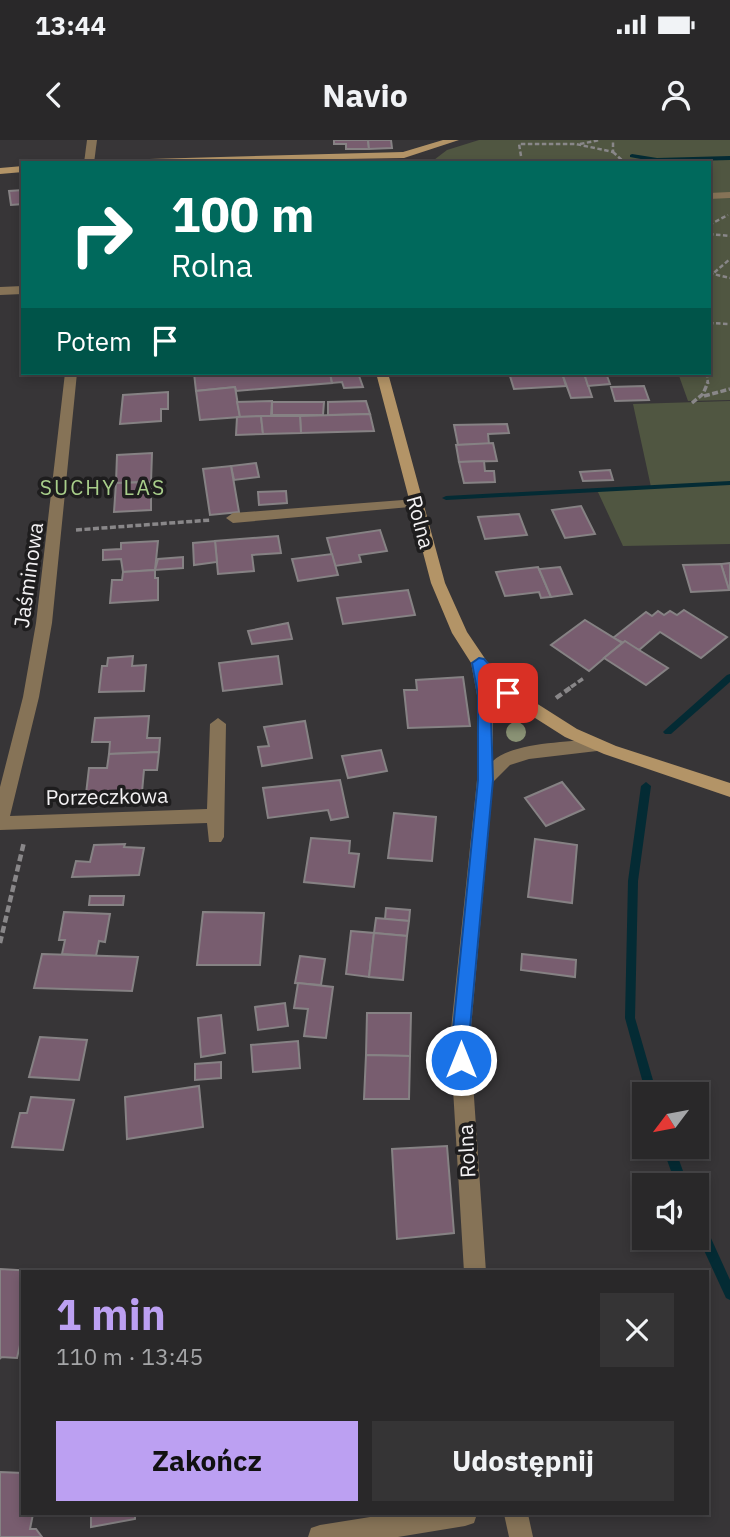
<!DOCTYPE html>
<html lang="pl">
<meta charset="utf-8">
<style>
:root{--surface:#292829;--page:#353435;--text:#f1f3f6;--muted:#a5a6a8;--line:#454446;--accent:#bca0f2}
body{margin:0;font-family:"IBM Plex Sans",sans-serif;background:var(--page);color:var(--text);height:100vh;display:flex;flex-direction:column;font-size:26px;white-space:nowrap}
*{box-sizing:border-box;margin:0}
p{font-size:23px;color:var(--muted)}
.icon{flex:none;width:38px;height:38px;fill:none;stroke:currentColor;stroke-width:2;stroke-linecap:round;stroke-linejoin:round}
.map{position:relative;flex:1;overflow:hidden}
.side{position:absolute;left:21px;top:1130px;width:688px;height:245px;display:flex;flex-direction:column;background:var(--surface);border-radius:0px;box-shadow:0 4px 10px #0003,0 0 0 2px var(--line)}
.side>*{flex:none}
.guide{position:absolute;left:21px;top:21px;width:690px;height:214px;border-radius:0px;box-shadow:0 4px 10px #0003,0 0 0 2px var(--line);background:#00695c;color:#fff;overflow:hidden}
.needle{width:46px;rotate:238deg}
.buttons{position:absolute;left:632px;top:942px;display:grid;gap:14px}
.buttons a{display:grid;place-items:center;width:77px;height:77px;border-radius:0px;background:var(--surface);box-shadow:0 4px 10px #0003,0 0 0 2px var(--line);font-size:35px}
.pin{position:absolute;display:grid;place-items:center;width:60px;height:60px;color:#fff;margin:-30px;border-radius:14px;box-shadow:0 4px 10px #0006}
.me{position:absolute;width:77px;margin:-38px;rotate:0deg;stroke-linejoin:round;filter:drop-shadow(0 0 5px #0008)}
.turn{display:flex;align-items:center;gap:24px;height:147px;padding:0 35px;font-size:32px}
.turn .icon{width:91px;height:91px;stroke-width:2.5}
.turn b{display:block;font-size:49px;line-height:60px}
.then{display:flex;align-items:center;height:66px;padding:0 35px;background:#0003;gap:14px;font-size:26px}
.round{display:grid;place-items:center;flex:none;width:74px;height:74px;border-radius:0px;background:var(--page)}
.summary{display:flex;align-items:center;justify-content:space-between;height:119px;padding:0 35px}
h1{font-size:42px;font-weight:700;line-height:52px;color:var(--accent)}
.cta{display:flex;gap:14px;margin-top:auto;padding:14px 35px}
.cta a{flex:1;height:80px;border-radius:0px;background:var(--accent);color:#111;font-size:28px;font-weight:700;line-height:80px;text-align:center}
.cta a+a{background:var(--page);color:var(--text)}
.status{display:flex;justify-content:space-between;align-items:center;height:49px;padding:0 35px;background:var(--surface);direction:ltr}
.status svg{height:19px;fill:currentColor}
header{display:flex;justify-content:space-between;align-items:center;height:91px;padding:0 35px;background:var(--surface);font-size:32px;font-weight:700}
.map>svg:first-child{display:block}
</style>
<div class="status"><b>13:44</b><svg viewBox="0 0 49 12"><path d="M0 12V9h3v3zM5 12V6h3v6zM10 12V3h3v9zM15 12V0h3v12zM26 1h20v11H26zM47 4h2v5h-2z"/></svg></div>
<header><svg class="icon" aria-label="back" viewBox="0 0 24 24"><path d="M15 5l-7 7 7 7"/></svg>Navio<svg class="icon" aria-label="person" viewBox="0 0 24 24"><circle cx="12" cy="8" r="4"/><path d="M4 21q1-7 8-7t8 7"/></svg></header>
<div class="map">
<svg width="730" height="1397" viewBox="0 0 730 1397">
<rect width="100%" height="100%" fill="#373537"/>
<g fill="#505641">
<polygon points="479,0 730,0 730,260 688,261 678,233 709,233 709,23 430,23 447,10"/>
<polygon points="730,261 730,404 623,406 597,350 651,347 633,264"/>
</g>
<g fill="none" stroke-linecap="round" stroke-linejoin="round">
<g fill="#042b34" fill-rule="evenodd">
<polygon points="632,14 657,18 730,16 730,20 657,22 630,17 630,15"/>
<polygon points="730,341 730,345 446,360 442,358 446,356"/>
<polygon points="730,534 730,542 671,594 665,594 663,592 665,590 727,535"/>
<polygon points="646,642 651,646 638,741 635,878 657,954 646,954 625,878 628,741 641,646"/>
<polygon points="662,1006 674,1006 688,1045 676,1045"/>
<polygon points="696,1072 700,1074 730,1140 730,1160 726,1158 696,1093"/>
</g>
</g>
<g fill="#785d6f" stroke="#868284" stroke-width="2">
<polygon points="334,0 368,0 369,9 346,9 346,4 334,4"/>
<polygon points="368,0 391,0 392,8 369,9"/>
<polygon points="23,50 23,64 11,65 9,51"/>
<polygon points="194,233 330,233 332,243 236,251 235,247 196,251"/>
<polygon points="330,233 358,233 363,247 344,248 342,242 332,243"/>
<polygon points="509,233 562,233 566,246 514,249"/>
<polygon points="562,233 584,233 592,257 571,258"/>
<polygon points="584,233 606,233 610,244 588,246"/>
<polygon points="644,246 649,260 615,261 611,247"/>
<polygon points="235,247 240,277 200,280 196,251"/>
<polygon points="168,252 168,269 161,269 161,281 120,284 123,255"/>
<polygon points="272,261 271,276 240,277 237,262"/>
<polygon points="366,261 370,274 328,275 328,262"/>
<polygon points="272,262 324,262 323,275 272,275"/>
<polygon points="370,274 374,291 301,293 300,276"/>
<polygon points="261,276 263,294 236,295 237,277"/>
<polygon points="261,276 300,276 301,293 263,294"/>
<polygon points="507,284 509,293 488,294 489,304 458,305 454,285"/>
<polygon points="493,303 497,321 459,322 456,305"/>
<polygon points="152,313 151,342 116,343 117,315"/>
<polygon points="484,321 485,331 494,331 495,342 464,343 459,322"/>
<polygon points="256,323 259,337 234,340 231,326"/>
<polygon points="231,326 239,372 210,375 203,329"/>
<polygon points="610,330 613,340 583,341 580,332"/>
<polygon points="151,342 151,370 114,372 116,343"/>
<polygon points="286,351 287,363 259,365 258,352"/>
<polygon points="581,366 595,394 565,398 552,370"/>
<polygon points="519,374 527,395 485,399 478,377"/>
<polygon points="380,390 387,411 359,415 361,422 335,426 327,398"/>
<polygon points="278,396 281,413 252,415 254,431 218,434 215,401"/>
<polygon points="158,401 155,430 123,432 121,419 103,420 103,410 121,409 121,403"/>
<polygon points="215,401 217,422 194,425 193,403"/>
<polygon points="332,414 338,435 298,441 292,419"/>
<polygon points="183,417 183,428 155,430 158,419"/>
<polygon points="730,423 730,450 729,450 721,424"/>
<polygon points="721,424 729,450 691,452 683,425"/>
<polygon points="538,427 551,457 541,458 539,452 505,456 496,432"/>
<polygon points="560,427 572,454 551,457 539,429"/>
<polygon points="155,430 155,438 158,438 158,460 110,463 112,440 122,440 123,432"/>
<polygon points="408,450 415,475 343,484 337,458"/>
<polygon points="684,470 727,497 701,518 660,492 639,510 613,498 646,472 652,476 658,471 664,475 670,471 677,475"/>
<polygon points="585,480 622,503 589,531 551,505"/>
<polygon points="288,483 292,499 252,504 248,491"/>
<polygon points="625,501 639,510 668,528 646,545 604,518"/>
<polygon points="133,516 132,526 146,525 144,551 99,552 102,526 107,526 108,518"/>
<polygon points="278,516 282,544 223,551 219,523"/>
<polygon points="463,537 470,586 408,588 404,550 417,550 416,540"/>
<polygon points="149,576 147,598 160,598 159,612 109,614 110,602 92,602 95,578"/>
<polygon points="305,581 312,618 262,626 258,607 269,606 264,587"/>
<polygon points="381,610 387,631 348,638 342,616"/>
<polygon points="159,612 157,630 144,630 142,652 86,654 89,628 107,628 109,614"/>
<polygon points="340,640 348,677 331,680 328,670 268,678 263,648"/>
<polygon points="562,642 584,669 546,686 525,658"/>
<polygon points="394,673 436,677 432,721 388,718"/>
<polygon points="311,698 350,701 349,713 359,714 354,747 304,742"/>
<polygon points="535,699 577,705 572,763 528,757"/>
<polygon points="125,704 124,707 144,708 139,735 72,737 76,721 90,722 94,705"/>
<polygon points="90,756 124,756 123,765 89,765"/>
<polygon points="386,768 410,770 409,781 385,779"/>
<polygon points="64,772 110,774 105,802 99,801 96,816 62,814 65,800 59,800"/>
<polygon points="203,772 264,773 260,825 197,825"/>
<polygon points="376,778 409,781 407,796 374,793"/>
<polygon points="351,791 374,793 369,837 346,834"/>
<polygon points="374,793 407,796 403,840 369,837"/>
<polygon points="42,814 138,817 132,851 34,848"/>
<polygon points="522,814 576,820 575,837 521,830"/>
<polygon points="300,816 325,819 321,845 295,843"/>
<polygon points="298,843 333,847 326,898 304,896 308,869 294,868"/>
<polygon points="285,863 288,886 258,890 255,867"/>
<polygon points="367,873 411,873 410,916 366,915"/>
<polygon points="221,875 225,913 201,917 198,878"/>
<polygon points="40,897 87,900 79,940 29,937"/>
<polygon points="298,901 300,928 253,932 251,905"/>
<polygon points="366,915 410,916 409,959 364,959"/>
<polygon points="221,922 221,938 195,940 195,924"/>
<polygon points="199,946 203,987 127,999 125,957"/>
<polygon points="31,957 74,960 63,1010 12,1007 20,973 27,973"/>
<polygon points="447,1006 454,1093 397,1099 392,1009"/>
<polygon points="0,1129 35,1131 23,1132 23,1192 17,1218 1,1217 0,1219"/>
<polygon points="0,1332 23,1333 23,1374 33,1374 30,1389 36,1389 42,1397 0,1397"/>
<polygon points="91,1374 135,1374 135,1379 91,1387"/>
</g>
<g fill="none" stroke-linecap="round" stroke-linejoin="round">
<g stroke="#898789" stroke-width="2.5" stroke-dasharray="4.5 2.5" stroke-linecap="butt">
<polyline points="580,4 600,0"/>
<polyline points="613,12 625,23"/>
<polyline points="521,16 519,4 576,4 613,12 613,0"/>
<polyline points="709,85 728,75"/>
<polyline points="709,94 730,96"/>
<polyline points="709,133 730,138"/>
<polyline points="709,137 730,119"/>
<polyline points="709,183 730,184"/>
<polyline points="707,233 708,244"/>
</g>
<g stroke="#898789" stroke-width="3.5" stroke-dasharray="6 2.5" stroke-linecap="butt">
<polyline points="704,256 730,249"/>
<polyline points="692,263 703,254 708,242"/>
<polyline points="76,390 211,380"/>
<polyline points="571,547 584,538"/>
</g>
<g stroke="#898789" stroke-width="4.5" stroke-dasharray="7 3.5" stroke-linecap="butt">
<polyline points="556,558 573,546"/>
<polyline points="0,803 24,702"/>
</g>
<polygon fill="#867357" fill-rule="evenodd" points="730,52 730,58 709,59 709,53"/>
<g fill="#867357" fill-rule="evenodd">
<polygon points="87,0 97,0 94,23 84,23"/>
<polygon points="23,146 23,154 0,155 0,147"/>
<polygon points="65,233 77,233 52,483 39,557 10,676 207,669 210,584 218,578 226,584 224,697 221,702 209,702 207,683 0,690 0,647 23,557 36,483"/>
<polygon points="416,359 423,363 421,366 233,383 226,378 233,373"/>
<path d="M479 517 487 523 493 555V621C513 602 570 602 597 599L605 605 597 611 529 619 510 625 493 642 470 899 486 1132H464L450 899 477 640V555L471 523Z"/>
<polygon points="389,1374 477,1374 474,1383 465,1386 398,1397 308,1397 311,1388 320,1385"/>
<polygon points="504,1374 528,1374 533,1397 509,1397"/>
</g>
<g fill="#b39467" fill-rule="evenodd">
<polygon points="443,0 459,0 404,18 109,23 114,20 403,12"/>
<polygon points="23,26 23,32 0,34 0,28"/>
<polygon points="376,233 388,233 445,443 467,492 492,529 514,549 577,589 616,606 730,643 730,657 604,614 565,597 502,557 480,537 452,493 431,443"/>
</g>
</g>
<circle fill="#8a9275" cx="516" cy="592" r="10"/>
<polygon fill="#1a73e8" stroke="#114b97" stroke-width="2" points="479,518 484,519 515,553 513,556 503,556 490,544 493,640 469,899 470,920 468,926 461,928 455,926 452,899 478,640 478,555 472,523"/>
<g text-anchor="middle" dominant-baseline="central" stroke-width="7" stroke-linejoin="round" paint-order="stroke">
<g font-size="21" letter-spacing="2" fill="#a8ce8a" stroke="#1e1d1e">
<text x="103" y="347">SUCHY LAS</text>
</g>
<g font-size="21" fill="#f3f1f3" stroke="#1e1d1e">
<text transform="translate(421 382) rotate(75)">Rolna</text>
<text transform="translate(28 435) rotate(-82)">Jaśminowa</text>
<text transform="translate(107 656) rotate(-1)">Porzeczkowa</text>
<text transform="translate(466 1011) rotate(-93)">Rolna</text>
</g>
</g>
</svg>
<div class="buttons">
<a><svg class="needle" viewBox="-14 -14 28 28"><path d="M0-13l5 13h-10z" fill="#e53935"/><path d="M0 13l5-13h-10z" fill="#a5a6a8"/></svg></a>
<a><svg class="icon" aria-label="sound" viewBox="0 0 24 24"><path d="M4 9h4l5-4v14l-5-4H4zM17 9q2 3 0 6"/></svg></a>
</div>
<div class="pin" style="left:508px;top:553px;background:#d93025"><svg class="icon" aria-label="arrive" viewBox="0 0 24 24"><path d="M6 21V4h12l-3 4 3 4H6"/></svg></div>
<svg class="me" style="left:461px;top:920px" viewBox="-20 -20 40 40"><circle r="17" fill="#1a73e8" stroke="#fff" stroke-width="3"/><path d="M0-11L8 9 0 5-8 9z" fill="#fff"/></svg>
<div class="guide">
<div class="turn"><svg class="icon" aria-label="right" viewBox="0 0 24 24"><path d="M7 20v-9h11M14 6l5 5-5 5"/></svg><div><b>100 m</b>Rolna</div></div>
<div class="then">Potem<svg class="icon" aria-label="arrive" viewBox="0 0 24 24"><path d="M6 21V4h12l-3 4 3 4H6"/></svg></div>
</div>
<section class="side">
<div class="summary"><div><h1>1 min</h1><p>110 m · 13:45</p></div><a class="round"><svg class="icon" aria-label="close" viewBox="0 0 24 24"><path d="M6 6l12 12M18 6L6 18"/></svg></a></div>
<div class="cta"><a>Zakończ</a><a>Udostępnij</a></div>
</section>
</div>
